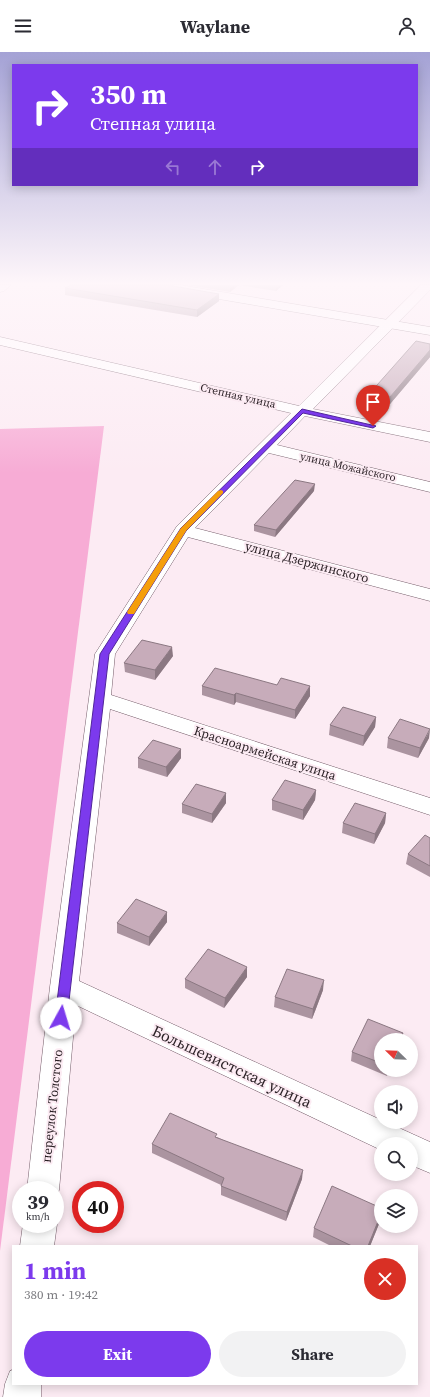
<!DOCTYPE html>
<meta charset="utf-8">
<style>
:root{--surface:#fff;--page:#f2f2f3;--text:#2b2b33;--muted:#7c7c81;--accent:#7c3aed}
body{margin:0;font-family:"Source Serif 4",serif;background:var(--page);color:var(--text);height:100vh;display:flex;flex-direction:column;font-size:15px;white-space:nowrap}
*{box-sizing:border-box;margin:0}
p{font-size:13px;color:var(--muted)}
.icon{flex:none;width:22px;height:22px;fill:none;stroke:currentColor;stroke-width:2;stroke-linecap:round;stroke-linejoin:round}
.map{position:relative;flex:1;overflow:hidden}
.details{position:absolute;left:12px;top:1193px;width:406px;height:140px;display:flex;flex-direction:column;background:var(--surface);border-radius:0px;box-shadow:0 2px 10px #0003}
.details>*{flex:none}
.hud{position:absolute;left:12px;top:12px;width:406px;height:122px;border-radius:0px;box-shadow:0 2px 10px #0003;background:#7c3aed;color:#fff;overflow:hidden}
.needle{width:26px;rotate:293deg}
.tools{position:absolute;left:374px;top:981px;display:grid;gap:8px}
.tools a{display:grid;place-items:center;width:44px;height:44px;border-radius:50%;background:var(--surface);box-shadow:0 2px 10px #0003;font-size:20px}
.speed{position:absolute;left:12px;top:1129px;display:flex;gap:8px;font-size:20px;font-weight:700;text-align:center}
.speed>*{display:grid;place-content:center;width:52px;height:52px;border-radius:50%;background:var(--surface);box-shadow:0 2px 10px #0003;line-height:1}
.speed small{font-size:10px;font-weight:400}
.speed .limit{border:6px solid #d22;background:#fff;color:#111}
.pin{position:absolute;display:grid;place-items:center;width:34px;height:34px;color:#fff;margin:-41px -17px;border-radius:50% 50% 50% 0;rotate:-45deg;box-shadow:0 0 4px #0007}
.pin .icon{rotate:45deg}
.me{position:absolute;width:44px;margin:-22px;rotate:6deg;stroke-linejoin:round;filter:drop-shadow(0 0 3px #0008)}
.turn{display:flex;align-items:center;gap:14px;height:84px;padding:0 12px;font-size:18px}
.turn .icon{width:52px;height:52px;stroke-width:2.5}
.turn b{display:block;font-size:28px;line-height:34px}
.lanes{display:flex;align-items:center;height:38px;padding:0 12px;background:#0003;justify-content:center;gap:20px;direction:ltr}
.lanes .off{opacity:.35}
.round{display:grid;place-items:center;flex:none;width:42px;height:42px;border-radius:21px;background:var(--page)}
.summary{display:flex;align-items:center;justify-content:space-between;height:68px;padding:0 12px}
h1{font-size:24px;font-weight:700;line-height:30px;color:var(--accent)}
.button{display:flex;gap:8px;margin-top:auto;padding:8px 12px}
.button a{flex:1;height:46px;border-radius:24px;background:var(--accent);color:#fff;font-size:16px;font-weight:700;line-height:46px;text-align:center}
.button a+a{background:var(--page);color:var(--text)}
header{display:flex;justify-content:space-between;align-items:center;height:52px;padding:0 12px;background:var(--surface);font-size:18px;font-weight:700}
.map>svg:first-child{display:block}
</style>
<header><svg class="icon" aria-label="menu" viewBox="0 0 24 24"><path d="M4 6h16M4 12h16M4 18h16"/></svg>Waylane<svg class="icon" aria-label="person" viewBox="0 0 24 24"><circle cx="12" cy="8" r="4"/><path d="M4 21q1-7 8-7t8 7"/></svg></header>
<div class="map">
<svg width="430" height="1345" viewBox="0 0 430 1345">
<rect width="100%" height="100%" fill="#fcebf3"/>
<polygon fill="#f7acd5" points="104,374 0,1199 0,377"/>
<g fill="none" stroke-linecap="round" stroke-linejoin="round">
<defs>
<g id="minor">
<polygon points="0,233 11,233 4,239 0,240"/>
<polygon points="421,233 430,233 430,238 313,357 430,380 430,390 305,364 277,393 430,430 430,440 269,401 195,476 430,537 430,549 188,485 115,602 111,643 430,746 430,763 110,657 79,929 381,1068 381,1070 386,1070 430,1090 430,1121 411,1113 411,1092 381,1092 381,1098 76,953 59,1138 55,1148 55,1138 27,1138 50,935 95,602 177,474 291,361 0,293 0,285 299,354"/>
<polygon points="55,1168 57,1172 54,1194 20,1194 23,1172 55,1172"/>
<polygon points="13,1318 13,1332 41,1332 41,1345 3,1345 5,1332 10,1319"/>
</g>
<polygon id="major" points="154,233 180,233 430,275 430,283 160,237 156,236"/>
</defs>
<use href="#minor" stroke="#755d6a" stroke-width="1"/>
<use href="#major" stroke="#755d6a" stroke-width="1"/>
<use href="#minor" fill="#fff" fill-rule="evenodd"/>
<use href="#major" fill="#fff" fill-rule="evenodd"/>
</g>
<g fill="#ab94a0">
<polygon points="187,233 283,233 276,239 239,233 230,240"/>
<polygon points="65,236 219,249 197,265 65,243"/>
<polygon points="430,292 430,305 390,352 369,349 370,341"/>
<polygon points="314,439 275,485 254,479 254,473"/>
<polygon points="173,604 155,628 125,620 124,611"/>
<polygon points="202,634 310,644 295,667 236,650 234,653 202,643"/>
<polygon points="376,665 375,675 363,694 329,683 330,673"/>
<polygon points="388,686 429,686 418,706 387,696"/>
<polygon points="181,697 181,706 167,725 138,716 138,706"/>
<polygon points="316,738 315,748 303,768 272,758 272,748"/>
<polygon points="226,751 212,771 182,761 182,752"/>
<polygon points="386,761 385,771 374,792 342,781 343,771"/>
<polygon points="430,786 430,825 406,812 408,802"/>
<polygon points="167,870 149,894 117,881 117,871"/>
<polygon points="247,925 224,956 185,936 185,927"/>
<polygon points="323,938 312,967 274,955 275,945"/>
<polygon points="381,988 381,1018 389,1018 387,1024 351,1009 352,1000"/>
<polygon points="217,1085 302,1127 286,1169 221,1143 221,1133 152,1101 152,1092"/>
<polygon points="381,1167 370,1194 331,1194 313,1185 314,1176"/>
</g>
<g fill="#8b7882">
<polygon points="230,233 239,233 230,240"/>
<polygon points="276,233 283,233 276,239"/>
<polygon points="219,242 219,249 197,265 197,258"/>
<polygon points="430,298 430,305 390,352 390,345"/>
<polygon points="315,432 314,439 275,485 276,478"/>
<polygon points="172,595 173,604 155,628 155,618"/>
<polygon points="310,634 310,644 295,667 295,658"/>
<polygon points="236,641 236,650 234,653 234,643"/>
<polygon points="376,665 375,675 363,694 364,684"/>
<polygon points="430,678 429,686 418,706 420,696"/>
<polygon points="181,697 181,706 167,725 166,715"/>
<polygon points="316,738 315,748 303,768 303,758"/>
<polygon points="226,741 226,751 212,771 212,762"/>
<polygon points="386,761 385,771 374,792 375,782"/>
<polygon points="167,860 167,870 149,894 149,885"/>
<polygon points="247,915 247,925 224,956 225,946"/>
<polygon points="324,928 323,938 312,967 313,957"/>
<polygon points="403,981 402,988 400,988"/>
<polygon points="303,1118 302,1127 286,1169 287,1160"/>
<polygon points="381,1162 381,1167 370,1194 368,1194"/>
</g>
<g fill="#c7acba" stroke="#8b7882">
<polygon points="71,233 167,233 219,242 197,258 65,236"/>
<polygon points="416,289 430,292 430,298 390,345 370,341"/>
<polygon points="295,428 315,432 276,478 254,473"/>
<polygon points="142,588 172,595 155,618 124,611"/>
<polygon points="215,616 277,633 281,626 310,634 295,658 236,641 234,643 202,634"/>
<polygon points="343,655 376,665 364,684 330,673"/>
<polygon points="400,667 430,677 420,696 388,686"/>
<polygon points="153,688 181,697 166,715 138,706"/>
<polygon points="285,728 316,738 303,758 272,748"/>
<polygon points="196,732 226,741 212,762 182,752"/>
<polygon points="355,751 386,761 375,782 343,771"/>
<polygon points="425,783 430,786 430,814 408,802"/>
<polygon points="136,847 167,860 149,885 117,871"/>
<polygon points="208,897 247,915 225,946 185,927"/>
<polygon points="287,917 324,928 313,957 275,945"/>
<polygon points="368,967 403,981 400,988 381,988 381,1011 352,1000"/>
<polygon points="170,1061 217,1082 215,1085 303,1118 287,1160 221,1134 224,1126 152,1092"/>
<polygon points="332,1134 381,1156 381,1162 368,1194 352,1194 314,1176"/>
</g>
<linearGradient id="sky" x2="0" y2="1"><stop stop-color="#a4a2d5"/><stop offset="0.55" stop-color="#fef6fa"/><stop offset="1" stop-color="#fef6fa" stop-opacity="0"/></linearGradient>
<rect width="430" height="421" fill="url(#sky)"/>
<polygon fill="#7c3aed" stroke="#51269a" points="302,357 376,374 373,376 303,361 186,479 109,602 67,966 65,970 61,971 57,970 55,966 100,602 181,476"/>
<polygon fill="#f59e0b" points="221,438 223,439 223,441 186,479 134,562 128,562 127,560 181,476 218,439"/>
<g text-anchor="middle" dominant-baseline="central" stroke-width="4" stroke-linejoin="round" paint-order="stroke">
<g font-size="11" fill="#291f24" stroke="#fcebf3">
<text transform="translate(238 344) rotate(13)">Степная улица</text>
<text transform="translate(348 415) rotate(13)">улица Можайского</text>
</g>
<g font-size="13" fill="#291f24" stroke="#fcebf3">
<text transform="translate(307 510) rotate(15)">улица Дзержинского</text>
<text transform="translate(265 701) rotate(18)">Красноармейская улица</text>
<text transform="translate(52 1054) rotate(-84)">переулок Толстого</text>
</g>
<g font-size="16" fill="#291f24" stroke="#fcebf3">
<text transform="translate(232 1014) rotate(25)">Большевистская улица</text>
</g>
</g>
</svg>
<div class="tools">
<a><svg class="needle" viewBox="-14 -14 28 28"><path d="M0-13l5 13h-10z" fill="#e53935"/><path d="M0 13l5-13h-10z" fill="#7c7c81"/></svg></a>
<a><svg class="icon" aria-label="sound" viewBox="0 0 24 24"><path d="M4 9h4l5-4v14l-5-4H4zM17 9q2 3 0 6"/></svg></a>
<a><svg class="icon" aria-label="search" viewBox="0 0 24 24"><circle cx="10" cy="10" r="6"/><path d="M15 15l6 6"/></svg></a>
<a><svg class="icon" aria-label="layers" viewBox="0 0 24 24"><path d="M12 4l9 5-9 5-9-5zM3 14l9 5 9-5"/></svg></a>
</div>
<div class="speed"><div>39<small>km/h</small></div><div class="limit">40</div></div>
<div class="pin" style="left:373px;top:374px;background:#d93025"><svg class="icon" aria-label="arrive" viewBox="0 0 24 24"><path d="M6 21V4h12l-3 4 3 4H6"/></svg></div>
<svg class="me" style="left:61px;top:966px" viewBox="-20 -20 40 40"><circle r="19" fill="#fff"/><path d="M0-13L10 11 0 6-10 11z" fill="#7c3aed"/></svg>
<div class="hud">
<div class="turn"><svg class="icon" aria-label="right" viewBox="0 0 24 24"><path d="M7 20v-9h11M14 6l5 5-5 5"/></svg><div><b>350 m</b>Степная улица</div></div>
<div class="lanes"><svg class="icon off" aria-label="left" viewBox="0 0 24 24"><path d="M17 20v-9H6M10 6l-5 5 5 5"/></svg><svg class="icon off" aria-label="ahead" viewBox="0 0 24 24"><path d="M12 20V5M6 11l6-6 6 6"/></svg><svg class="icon" aria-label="right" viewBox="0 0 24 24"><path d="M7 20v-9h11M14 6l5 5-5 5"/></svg></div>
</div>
<section class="details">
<div class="summary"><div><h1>1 min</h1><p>380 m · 19:42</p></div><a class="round" style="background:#d93025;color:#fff"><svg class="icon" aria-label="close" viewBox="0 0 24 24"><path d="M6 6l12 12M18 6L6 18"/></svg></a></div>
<div class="button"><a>Exit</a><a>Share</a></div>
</section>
</div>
